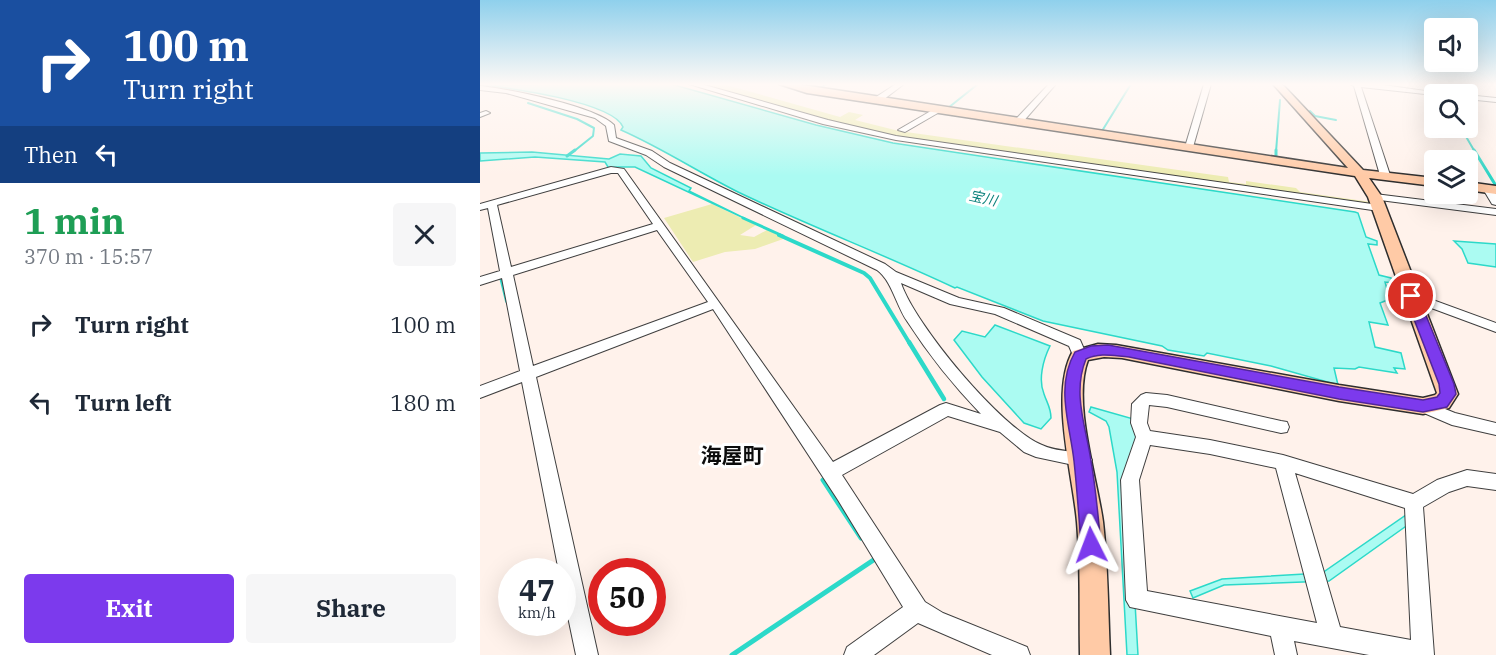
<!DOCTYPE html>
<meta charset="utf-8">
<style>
:root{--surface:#fff;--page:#f6f6f7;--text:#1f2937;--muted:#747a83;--accent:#7c3aed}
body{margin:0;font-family:"IBM Plex Serif","Noto Sans JP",serif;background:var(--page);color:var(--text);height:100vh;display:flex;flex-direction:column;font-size:22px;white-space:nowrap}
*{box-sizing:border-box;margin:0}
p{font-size:20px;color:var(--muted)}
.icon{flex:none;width:33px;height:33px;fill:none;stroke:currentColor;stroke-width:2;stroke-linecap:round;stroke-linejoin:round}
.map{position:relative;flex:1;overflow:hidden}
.side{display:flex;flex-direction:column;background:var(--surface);width:480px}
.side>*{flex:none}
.hud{background:#1a4fa0;color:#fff;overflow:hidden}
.fabs{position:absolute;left:944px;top:18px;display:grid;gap:12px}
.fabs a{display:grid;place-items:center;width:54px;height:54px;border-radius:6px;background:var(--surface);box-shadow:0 6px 24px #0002;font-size:30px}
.speed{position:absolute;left:18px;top:558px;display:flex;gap:12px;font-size:30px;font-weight:700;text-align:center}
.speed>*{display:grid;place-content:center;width:78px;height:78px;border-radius:50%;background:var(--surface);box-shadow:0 6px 24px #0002;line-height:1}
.speed small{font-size:15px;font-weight:400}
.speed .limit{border:9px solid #d22;background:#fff;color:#111}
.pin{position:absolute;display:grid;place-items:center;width:51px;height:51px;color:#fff;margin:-26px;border:3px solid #fff;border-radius:50%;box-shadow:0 2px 6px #0007}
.me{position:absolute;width:66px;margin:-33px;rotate:357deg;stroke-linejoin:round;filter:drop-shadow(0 0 4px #0008)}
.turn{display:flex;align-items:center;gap:21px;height:126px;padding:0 24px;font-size:27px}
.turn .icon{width:78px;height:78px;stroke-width:2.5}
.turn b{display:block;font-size:42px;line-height:51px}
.then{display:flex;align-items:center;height:57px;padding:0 24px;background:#0003;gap:12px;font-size:22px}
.round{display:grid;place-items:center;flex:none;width:63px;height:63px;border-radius:6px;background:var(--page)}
.head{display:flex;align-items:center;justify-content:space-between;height:102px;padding:0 24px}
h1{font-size:36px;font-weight:700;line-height:45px;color:#1e9e55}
.primary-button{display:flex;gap:12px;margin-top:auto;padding:12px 24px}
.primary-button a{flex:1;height:69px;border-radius:6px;background:var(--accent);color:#fff;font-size:24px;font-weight:700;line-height:69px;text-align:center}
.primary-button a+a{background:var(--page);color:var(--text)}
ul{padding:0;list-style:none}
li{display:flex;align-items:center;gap:18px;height:78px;padding:0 24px}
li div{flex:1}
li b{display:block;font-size:22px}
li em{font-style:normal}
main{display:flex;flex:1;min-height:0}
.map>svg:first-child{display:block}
</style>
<main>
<section class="side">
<div class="hud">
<div class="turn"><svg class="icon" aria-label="right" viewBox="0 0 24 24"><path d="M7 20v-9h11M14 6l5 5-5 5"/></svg><div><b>100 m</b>Turn right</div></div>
<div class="then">Then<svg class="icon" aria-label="left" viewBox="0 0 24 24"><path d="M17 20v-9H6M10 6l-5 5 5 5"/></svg></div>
</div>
<div class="head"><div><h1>1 min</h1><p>370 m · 15:57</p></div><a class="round"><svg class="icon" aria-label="close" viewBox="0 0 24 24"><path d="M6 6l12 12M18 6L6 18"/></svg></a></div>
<ul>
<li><svg class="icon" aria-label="right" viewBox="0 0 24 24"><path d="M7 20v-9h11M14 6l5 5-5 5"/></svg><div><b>Turn right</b></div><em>100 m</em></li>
<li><svg class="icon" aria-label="left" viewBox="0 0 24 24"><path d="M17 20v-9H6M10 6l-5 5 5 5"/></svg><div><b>Turn left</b></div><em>180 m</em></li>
</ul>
<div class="primary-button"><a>Exit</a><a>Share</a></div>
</section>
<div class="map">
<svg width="1016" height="655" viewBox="0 0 1016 655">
<rect width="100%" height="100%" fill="#fff2eb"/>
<g fill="#edecb2">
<polygon points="229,84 243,84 360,117 369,112 383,115 375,120 419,131 748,177 749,182 766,184 766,181 816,188 820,192 891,202 893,205 418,137 330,117 224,87"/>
<polygon points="232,204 276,225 260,235 274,237 287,230 306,238 275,249 245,252 213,262 184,218"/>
</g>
<g fill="#abfbf2" stroke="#2cd9c9" stroke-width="1.5">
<path d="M191 84 336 125 413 143 875 212 878 213 886 237 897 241V245L888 244 899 275 911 278 914 283 905 282 910 299 900 303 908 325 889 322 895 347 921 353 925 369 914 368 917 373 879 367 875 369 854 368 858 385 791 366 727 353 724 356 688 350 682 346 563 321 477 287 475 288C403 254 329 226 258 192 218 172 182 148 141 130L143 127C133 102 27 87 0 85Z"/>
<polygon points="52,152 129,159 140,154 161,156 171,168 211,188 209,191 266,219 155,167 128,167 125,162 55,157 0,161 0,153"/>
<polygon points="974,241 1016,244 1016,267 988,263 982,249"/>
<path d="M515 325 570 346C563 360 558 380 564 394 567 403 571 408 571 418L561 429 544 423 502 377 474 340 482 331 505 337Z"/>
<polygon points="611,407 657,420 659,439 648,480 658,655 647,655 637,472 629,427 626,421 609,412"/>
<polygon points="926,515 929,524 849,581 744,585 713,598 710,591 742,579 842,573"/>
</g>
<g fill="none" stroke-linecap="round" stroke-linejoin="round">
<g stroke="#2cd9c9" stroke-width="2">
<polyline points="954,84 958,92"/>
<polyline points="338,89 347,84"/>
<polyline points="48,103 97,119 114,128 113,136 93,152"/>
<polyline points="468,108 498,84"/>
<polyline points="830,111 835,116 856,120"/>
<polyline points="981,128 995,152"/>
<polyline points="622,131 651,84"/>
<polyline points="796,152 800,100"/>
</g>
<g stroke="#2cd9c9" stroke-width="3">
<polyline points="994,150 1016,186"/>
<polyline points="87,156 95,150"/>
<polyline points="796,156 796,150"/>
<polyline points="263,218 303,236"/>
</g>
<g stroke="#2cd9c9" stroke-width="4">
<polyline points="299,235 384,273 390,278 430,344"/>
<polyline points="21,277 27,301"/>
</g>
<polyline stroke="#2cd9c9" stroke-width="4.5" points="429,342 464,399"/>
<g stroke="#2cd9c9" stroke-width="5">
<polyline points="343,480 381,538"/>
<polyline points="252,655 395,559"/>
</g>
<defs>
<g id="street">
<polygon points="209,84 221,84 348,120 416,136 899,205 904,208 899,211 416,140 343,124"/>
<polygon points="416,84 424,84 399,103 393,103 393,99"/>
<polygon points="569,84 576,84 541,124 535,124 535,120"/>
<polygon points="724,84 731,84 713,147 706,149 705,147"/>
<polygon points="870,84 896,84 967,94 954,95 881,87 910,175 908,177 900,175 874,86"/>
<path d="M0 86C29 89 115 106 134 125L136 138 172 151 190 163 405 264 416 272 479 298 524 308 600 340 607 356 605 360H595L589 346 515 314 470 304 421 283C435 325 521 428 562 445 574 451 590 451 603 453L609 455 612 460 609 465 603 467 556 457 544 452 520 432 468 416 362 475 445 602 463 613 547 647 550 655H512L438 623 394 655H364L367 647 423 607 358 500 233 309 56 377 118 655H96L82 588V572H79L42 382 0 398V386L40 371 22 278 0 285V277L20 271 8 208 0 210V204L131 167 144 169 353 462 460 405 466 403 501 414C473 385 449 355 427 321 416 305 412 281 397 270L184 167 166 155 129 141 126 126 115 118 26 93 0 90ZM131 173H138L173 224 31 267 17 205ZM177 230 228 302 53 366 33 275Z"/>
<polygon points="987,95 1016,98 1016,102 987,99"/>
<polygon points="456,108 463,110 425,132 418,130"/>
<polygon points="6,111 10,113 0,117 0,113"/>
<polygon points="1008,186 1011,187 1016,194 1016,205 1012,204 1003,189"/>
<polygon points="895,194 1016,209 1016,215 892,199 890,197"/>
<polygon points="931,292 1016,323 1016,332 927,299 925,296"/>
<path d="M666 393 687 395 801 421 807 422 809 427 807 432 801 433 687 407 669 405 667 423 670 431 730 440 803 455 933 494 957 480 987 470 1016 474V490L987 486 969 492 943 507 954 655H889L814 641 817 655H795L791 636 650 607 646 600 641 480 656 437 651 423 652 404 661 395ZM670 445 730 454 796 468 837 623 667 591 659 480ZM815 473 925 508 931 640 860 627Z"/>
<polygon points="943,400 975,413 1016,423 1016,435 972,425 937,410 935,406 937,402"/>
</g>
<g id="secondary">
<path d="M299 84H316L868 168 793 84H802L883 170 954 178V186L889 178 902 197 978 394 969 408 943 414 859 401 642 358 624 357 608 360C592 402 617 477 623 522 628 566 628 611 630 655H600C599 611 601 566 597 522 593 475 569 392 593 351L618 344 636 345 859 385 943 398 955 395 957 393 888 197 875 176 327 93Z"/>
<polygon points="987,182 1016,186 1016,194 987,190"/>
</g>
</defs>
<use href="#street" stroke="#3f3f3f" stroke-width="2"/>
<use href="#secondary" stroke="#2e2e2e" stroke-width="3"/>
<use href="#street" fill="#fff" fill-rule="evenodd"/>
<use href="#secondary" fill="#ffcaa6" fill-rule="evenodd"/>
</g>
<linearGradient id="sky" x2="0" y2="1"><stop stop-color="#8fd0ec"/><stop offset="0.48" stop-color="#fff9f6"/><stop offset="1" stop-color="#fff9f6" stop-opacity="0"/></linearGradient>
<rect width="1016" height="176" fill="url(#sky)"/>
<path fill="#7c3aed" stroke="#51269a" stroke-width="1.5" d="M931 292 938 296 974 384 976 394 967 407 943 412 859 399 649 357C634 356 620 352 606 359 592 393 606 427 611 461 616 489 618 517 621 545L618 552 611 555 604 552 601 545C599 517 597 489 594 461 590 424 575 387 595 352L611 346 628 345 859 387 943 400 957 397 960 393 959 384 925 296Z"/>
<g text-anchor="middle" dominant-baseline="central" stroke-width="6" stroke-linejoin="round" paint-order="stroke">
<g font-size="14" font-style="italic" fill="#0c827c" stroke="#fff">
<text transform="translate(503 198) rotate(13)">宝川</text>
</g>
<g font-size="21" font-weight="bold" fill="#0c0c0c" stroke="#fff">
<text x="252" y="455">海屋町</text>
</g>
</g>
</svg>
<div class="fabs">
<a><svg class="icon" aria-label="sound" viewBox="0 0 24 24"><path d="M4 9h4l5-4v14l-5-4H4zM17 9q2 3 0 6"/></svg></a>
<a><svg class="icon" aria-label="search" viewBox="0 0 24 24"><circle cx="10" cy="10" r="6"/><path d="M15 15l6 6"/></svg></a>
<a><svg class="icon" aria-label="layers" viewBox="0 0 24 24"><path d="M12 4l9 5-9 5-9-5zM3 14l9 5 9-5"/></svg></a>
</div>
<div class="speed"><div>47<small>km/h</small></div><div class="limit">50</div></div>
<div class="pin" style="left:931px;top:296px;background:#d93025"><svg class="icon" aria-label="arrive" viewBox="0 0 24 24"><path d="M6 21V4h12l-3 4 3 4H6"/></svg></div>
<svg class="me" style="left:611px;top:545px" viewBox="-20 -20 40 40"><path d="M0-17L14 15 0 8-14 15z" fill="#7c3aed" stroke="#fff" stroke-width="4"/></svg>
</div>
</main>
